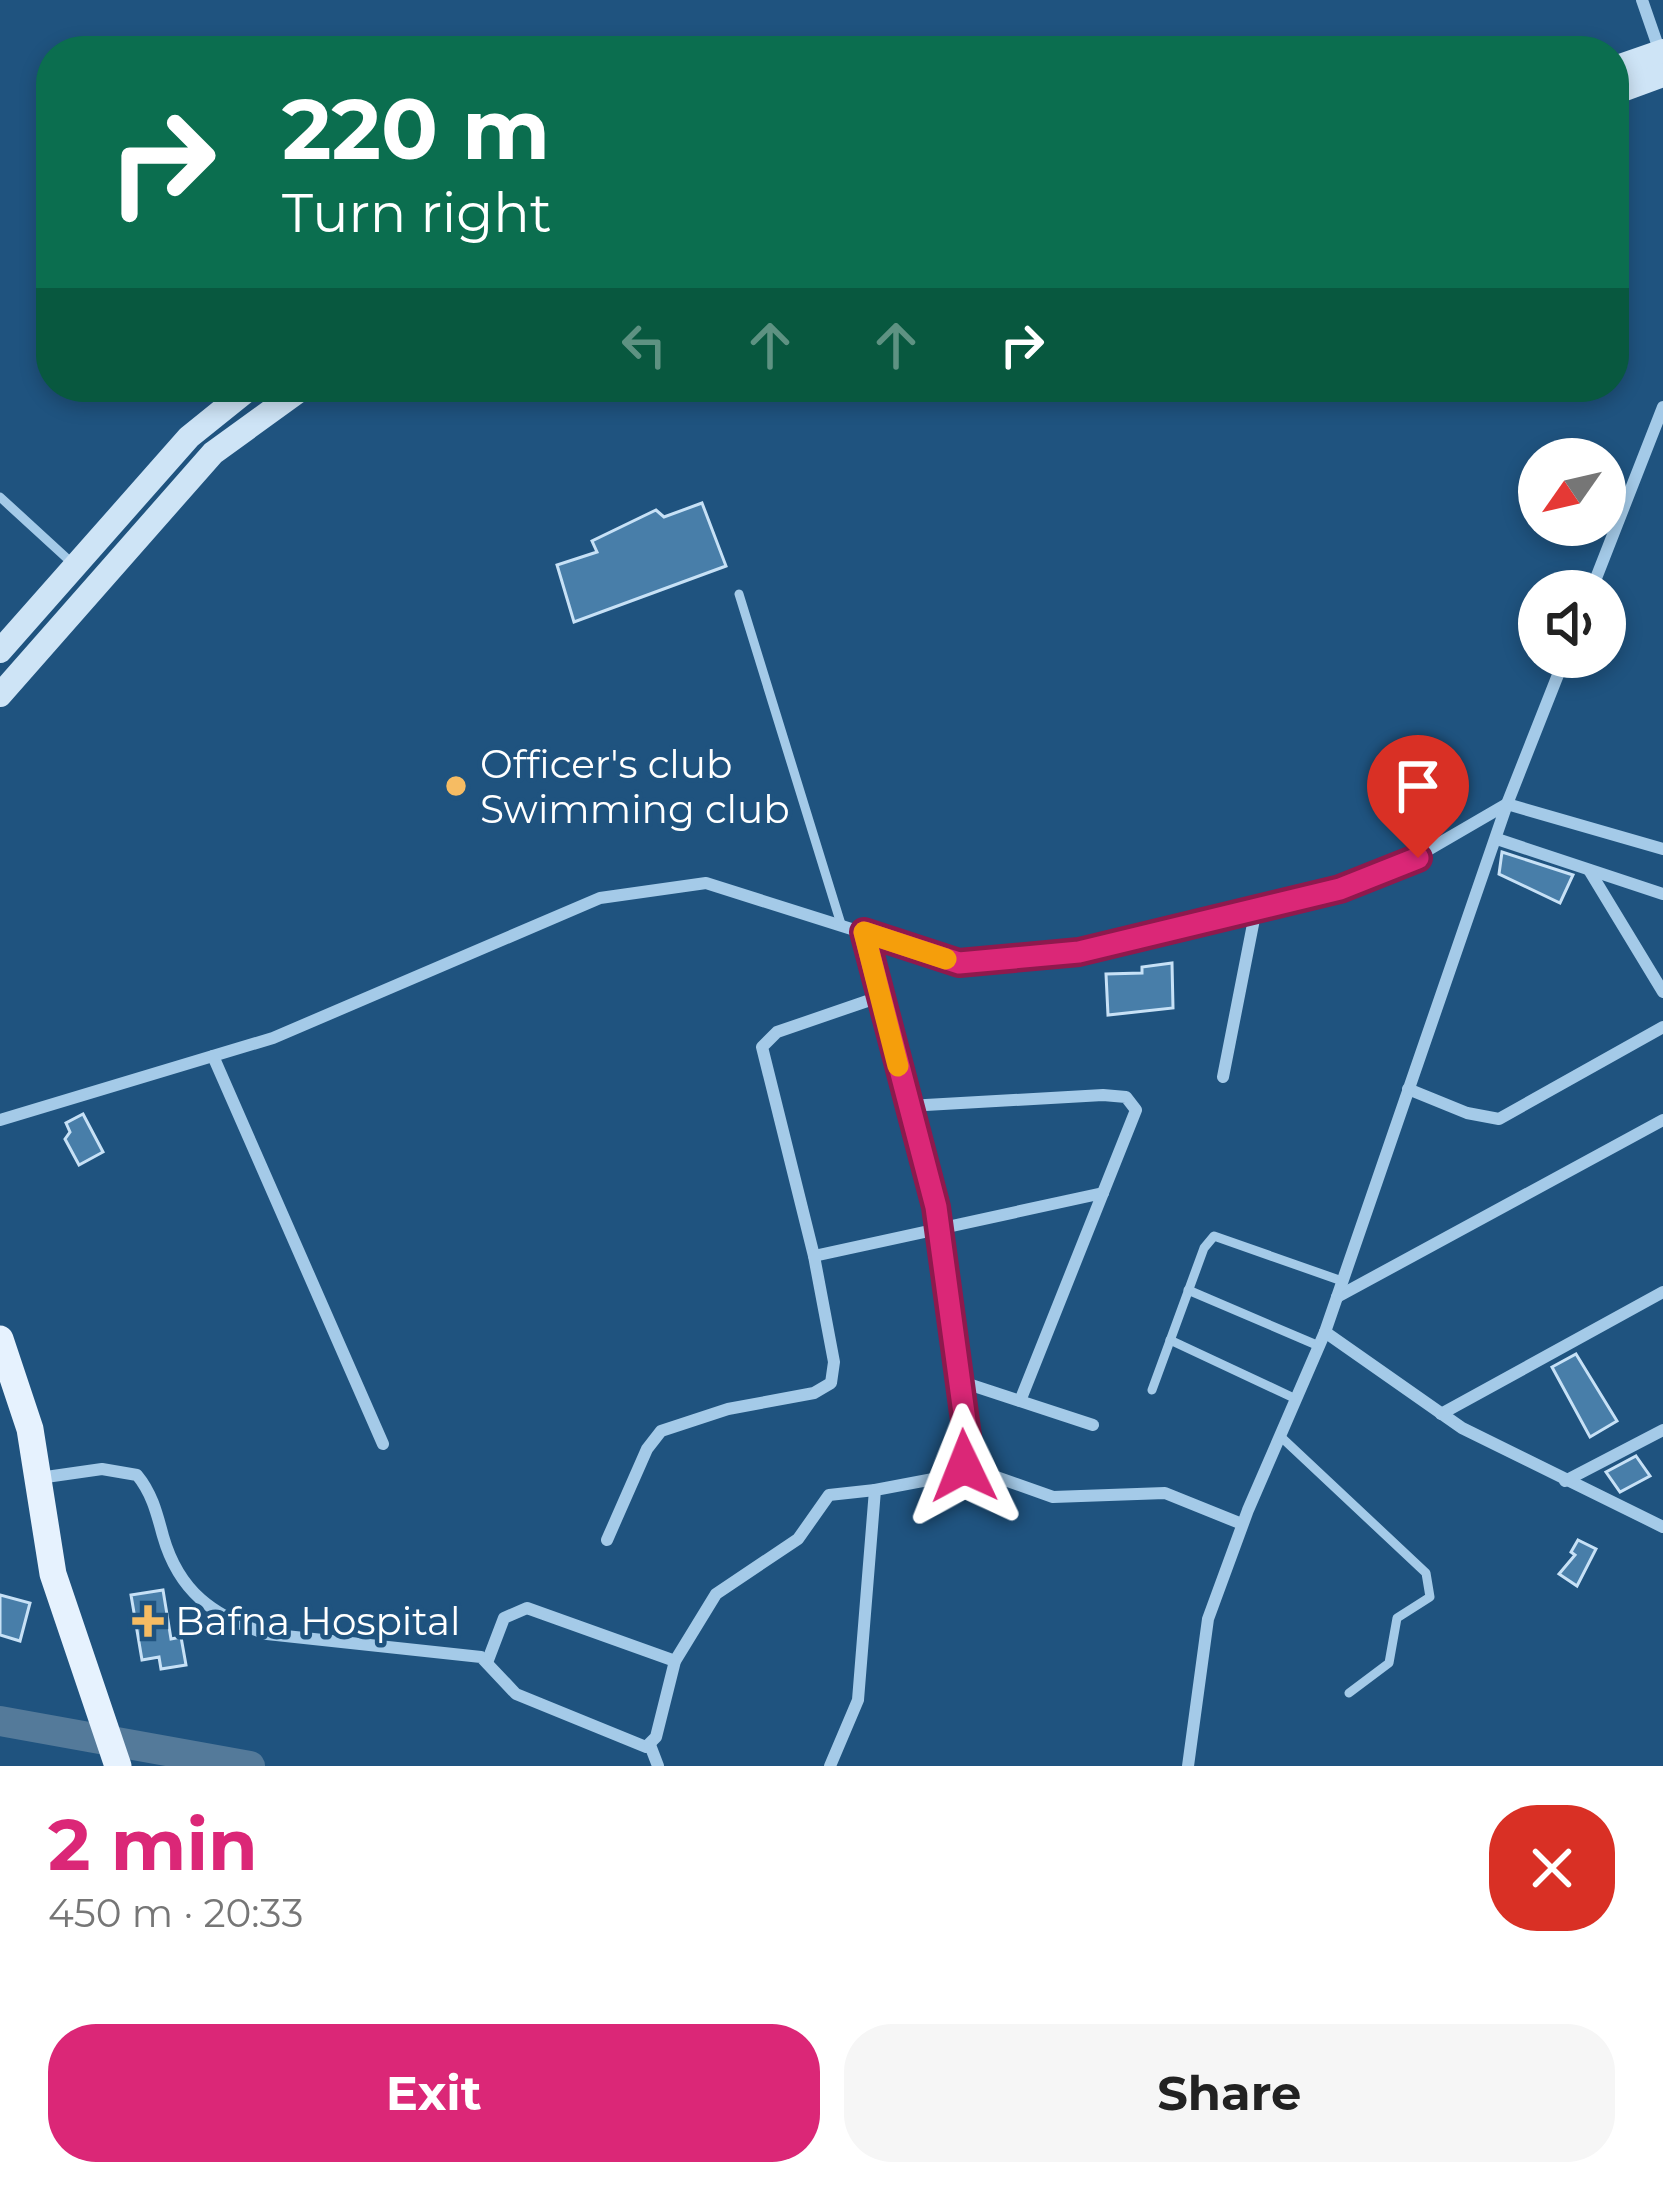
<!DOCTYPE html>
<meta charset="utf-8">
<style>
:root{--surface:#fff;--page:#f6f6f6;--text:#222;--muted:#767676;--accent:#db2777}
body{margin:0;font-family:Montserrat,sans-serif;background:var(--page);color:var(--text);height:100vh;display:flex;flex-direction:column;font-size:45px;white-space:nowrap}
*{box-sizing:border-box;margin:0}
p{font-size:39px;color:var(--muted)}
.icon{flex:none;width:66px;height:66px;fill:none;stroke:currentColor;stroke-width:2;stroke-linecap:round;stroke-linejoin:round}
.map{position:relative;height:1766px;overflow:hidden}
.panel{display:flex;flex-direction:column;background:var(--surface);flex:1}
.panel>*{flex:none}
.guide{position:absolute;left:36px;top:36px;width:1593px;height:366px;border-radius:48px;box-shadow:0 6px 18px #0003;background:#0b6e4f;color:#fff;overflow:hidden}
.needle{width:78px;rotate:236deg}
.controls{position:absolute;left:1518px;top:438px;display:grid;gap:24px}
.controls a{display:grid;place-items:center;width:108px;height:108px;border-radius:50%;background:var(--surface);box-shadow:0 6px 18px #0003;font-size:60px}
.pin{position:absolute;display:grid;place-items:center;width:102px;height:102px;color:#fff;margin:-123px -51px;border-radius:50% 50% 50% 0;rotate:-45deg;box-shadow:0 0 12px #0007}
.pin .icon{rotate:45deg}
.me{position:absolute;width:132px;margin:-66px;rotate:358deg;stroke-linejoin:round;filter:drop-shadow(0 0 9px #0008)}
.turn{display:flex;align-items:center;gap:42px;height:252px;padding:0 48px;font-size:54px}
.turn .icon{width:156px;height:156px;stroke-width:2.5}
.turn b{display:block;font-size:84px;line-height:102px}
.lanes{display:flex;align-items:center;height:114px;padding:0 48px;background:#0003;justify-content:center;gap:60px;direction:ltr}
.lanes .off{opacity:.35}
.round{display:grid;place-items:center;flex:none;width:126px;height:126px;border-radius:48px;background:var(--page)}
.overview{display:flex;align-items:center;justify-content:space-between;height:204px;padding:0 48px}
h1{font-size:72px;font-weight:700;line-height:90px;color:var(--accent)}
.cta{display:flex;gap:24px;margin-top:auto;padding:24px 48px}
.cta a{flex:1;height:138px;border-radius:48px;background:var(--accent);color:#fff;font-size:48px;font-weight:700;line-height:138px;text-align:center}
.cta a+a{background:var(--page);color:var(--text)}
.map>svg:first-child{display:block}
</style>
<div class="map">
<svg width="1663" height="1766" viewBox="0 0 1663 1766">
<rect width="100%" height="100%" fill="#1f537f"/>
<g fill="none" stroke-linecap="round" stroke-linejoin="round">
<polyline stroke="#547a9a" stroke-width="30" points="0,1721 250,1766"/>
</g>
<g fill="#487ea9" stroke="#c7e1f6" stroke-width="3">
<polygon points="702,503 726,566 574,622 557,565 597,552 592,541 656,510 664,517"/>
<polygon points="1502,852 1573,875 1560,903 1499,874"/>
<polygon points="1172,963 1173,1008 1108,1015 1106,974 1142,973 1142,967"/>
<polygon points="83,1114 103,1152 79,1165 65,1139 70,1132 66,1123"/>
<polygon points="1576,1354 1617,1421 1590,1437 1552,1367"/>
<polygon points="1636,1456 1650,1476 1620,1492 1606,1472"/>
<polygon points="1578,1540 1596,1549 1577,1586 1559,1574 1575,1555 1571,1552"/>
<polygon points="163,1590 171,1639 181,1637 186,1665 161,1669 159,1657 142,1660 131,1595"/>
<polygon points="0,1595 30,1603 20,1641 0,1635"/>
</g>
<g fill="none" stroke-linecap="round" stroke-linejoin="round">
<g stroke="#a4cae8" stroke-width="9">
<polyline points="0,497 72,563"/>
<polyline points="739,594 841,924"/>
<polyline points="1188,1290 1319,1346"/>
<polyline points="1170,1340 1296,1399"/>
<polyline points="1152,1390 1204,1248 1214,1236 1342,1281"/>
<polyline points="1280,1436 1426,1573 1430,1597 1397,1618 1389,1663 1349,1693"/>
</g>
<g stroke="#a4cae8" stroke-width="12">
<polyline points="1642,0 1660,52"/>
<polyline points="1591,591 1663,407"/>
<polyline points="1497,839 1663,894"/>
<polyline points="1589,870 1663,992"/>
<polyline points="213,1056 383,1444"/>
<polyline points="1223,1077 1256,909"/>
<polyline points="1408,1089 1467,1113 1499,1119 1663,1027"/>
<polyline points="908,1106 1103,1095 1126,1097 1136,1110 1020,1401"/>
<polyline points="0,1120 273,1038 600,898 706,883 959,963 1079,952 1390,872 1507,804 1663,849"/>
<polyline points="814,1256 1103,1193"/>
<polyline points="1337,1297 1663,1120"/>
<polyline points="1325,1332 1462,1428 1663,1527"/>
<polyline points="959,1381 1093,1425"/>
<polyline points="1441,1414 1663,1292"/>
<polyline points="965,1466 1053,1497 1165,1493 1242,1524"/>
<path d="M39 1478 102 1469 137 1475C152 1493 157 1514 163 1536 179 1592 213 1616 267 1634L481 1657 516 1694 646 1747 656 1737 675 1661 716 1594 798 1539 829 1495 875 1490"/>
<polyline points="1565,1481 1663,1430"/>
<polyline points="607,1540 647,1449 661,1431 728,1409 814,1393 831,1383 834,1362 814,1256 762,1047 777,1032 879,997"/>
<polyline points="488,1660 504,1618 527,1608 675,1661"/>
<polyline points="650,1745 658,1766"/>
<polyline points="830,1766 858,1700 875,1490 949,1476 965,1466 967,1457 936,1207 864,932"/>
<polyline points="1188,1766 1208,1619 1248,1510 1325,1332 1507,804 1565,657"/>
</g>
<g stroke="#cee4f6" stroke-width="24">
<polyline points="1614,68 1663,51"/>
<polyline points="1614,93 1663,75"/>
<polyline points="0,651 189,437 251,387"/>
<polyline points="0,695 213,453 304,387"/>
</g>
<polyline stroke="#e6f2fe" stroke-width="27" points="0,1339 30,1429 53,1574 118,1766"/>
</g>
<g fill="none" stroke-linecap="round" stroke-linejoin="round">
<defs>
<polyline id="route" points="964,1466 968,1443 936,1207 864,932 959,963 1079,952 1340,889 1418,858"/>
</defs>
<use href="#route" stroke="#8e194d" stroke-width="30"/>
<use href="#route" stroke="#db2777" stroke-width="21"/>
<polyline stroke="#f59e0b" stroke-width="21" points="898,1066 864,932 946,959"/>
</g>
<g fill="#f6bc63" stroke="#1f537f" stroke-width="4.5">
<circle cx="456" cy="786" r="12"/>
<path d="M142 1603h12v12h12v12h-12v12h-12v-12h-12v-12h12z"/>
</g>
<g text-anchor="middle" dominant-baseline="central" stroke-width="9" stroke-linejoin="round" paint-order="stroke">
<g font-size="39" fill="#fff" stroke="#1f537f" text-anchor="start">
<text x="480" y="764">Officer's club<tspan x="480" dy="45">Swimming club</tspan></text>
<text x="175" y="1621">Bafna Hospital</text>
</g>
</g>
</svg>
<div class="controls">
<a><svg class="needle" viewBox="-14 -14 28 28"><path d="M0-13l5 13h-10z" fill="#e53935"/><path d="M0 13l5-13h-10z" fill="#767676"/></svg></a>
<a><svg class="icon" aria-label="sound" viewBox="0 0 24 24"><path d="M4 9h4l5-4v14l-5-4H4zM17 9q2 3 0 6"/></svg></a>
</div>
<div class="pin" style="left:1418px;top:858px;background:#d93025"><svg class="icon" aria-label="arrive" viewBox="0 0 24 24"><path d="M6 21V4h12l-3 4 3 4H6"/></svg></div>
<svg class="me" style="left:964px;top:1466px" viewBox="-20 -20 40 40"><path d="M0-17L14 15 0 8-14 15z" fill="#db2777" stroke="#fff" stroke-width="4"/></svg>
<div class="guide">
<div class="turn"><svg class="icon" aria-label="right" viewBox="0 0 24 24"><path d="M7 20v-9h11M14 6l5 5-5 5"/></svg><div><b>220 m</b>Turn right</div></div>
<div class="lanes"><svg class="icon off" aria-label="left" viewBox="0 0 24 24"><path d="M17 20v-9H6M10 6l-5 5 5 5"/></svg><svg class="icon off" aria-label="ahead" viewBox="0 0 24 24"><path d="M12 20V5M6 11l6-6 6 6"/></svg><svg class="icon off" aria-label="ahead" viewBox="0 0 24 24"><path d="M12 20V5M6 11l6-6 6 6"/></svg><svg class="icon" aria-label="right" viewBox="0 0 24 24"><path d="M7 20v-9h11M14 6l5 5-5 5"/></svg></div>
</div>
</div>
<section class="panel">
<div class="overview"><div><h1>2 min</h1><p>450 m · 20:33</p></div><a class="round" style="background:#d93025;color:#fff"><svg class="icon" aria-label="close" viewBox="0 0 24 24"><path d="M6 6l12 12M18 6L6 18"/></svg></a></div>
<div class="cta"><a>Exit</a><a>Share</a></div>
</section>
